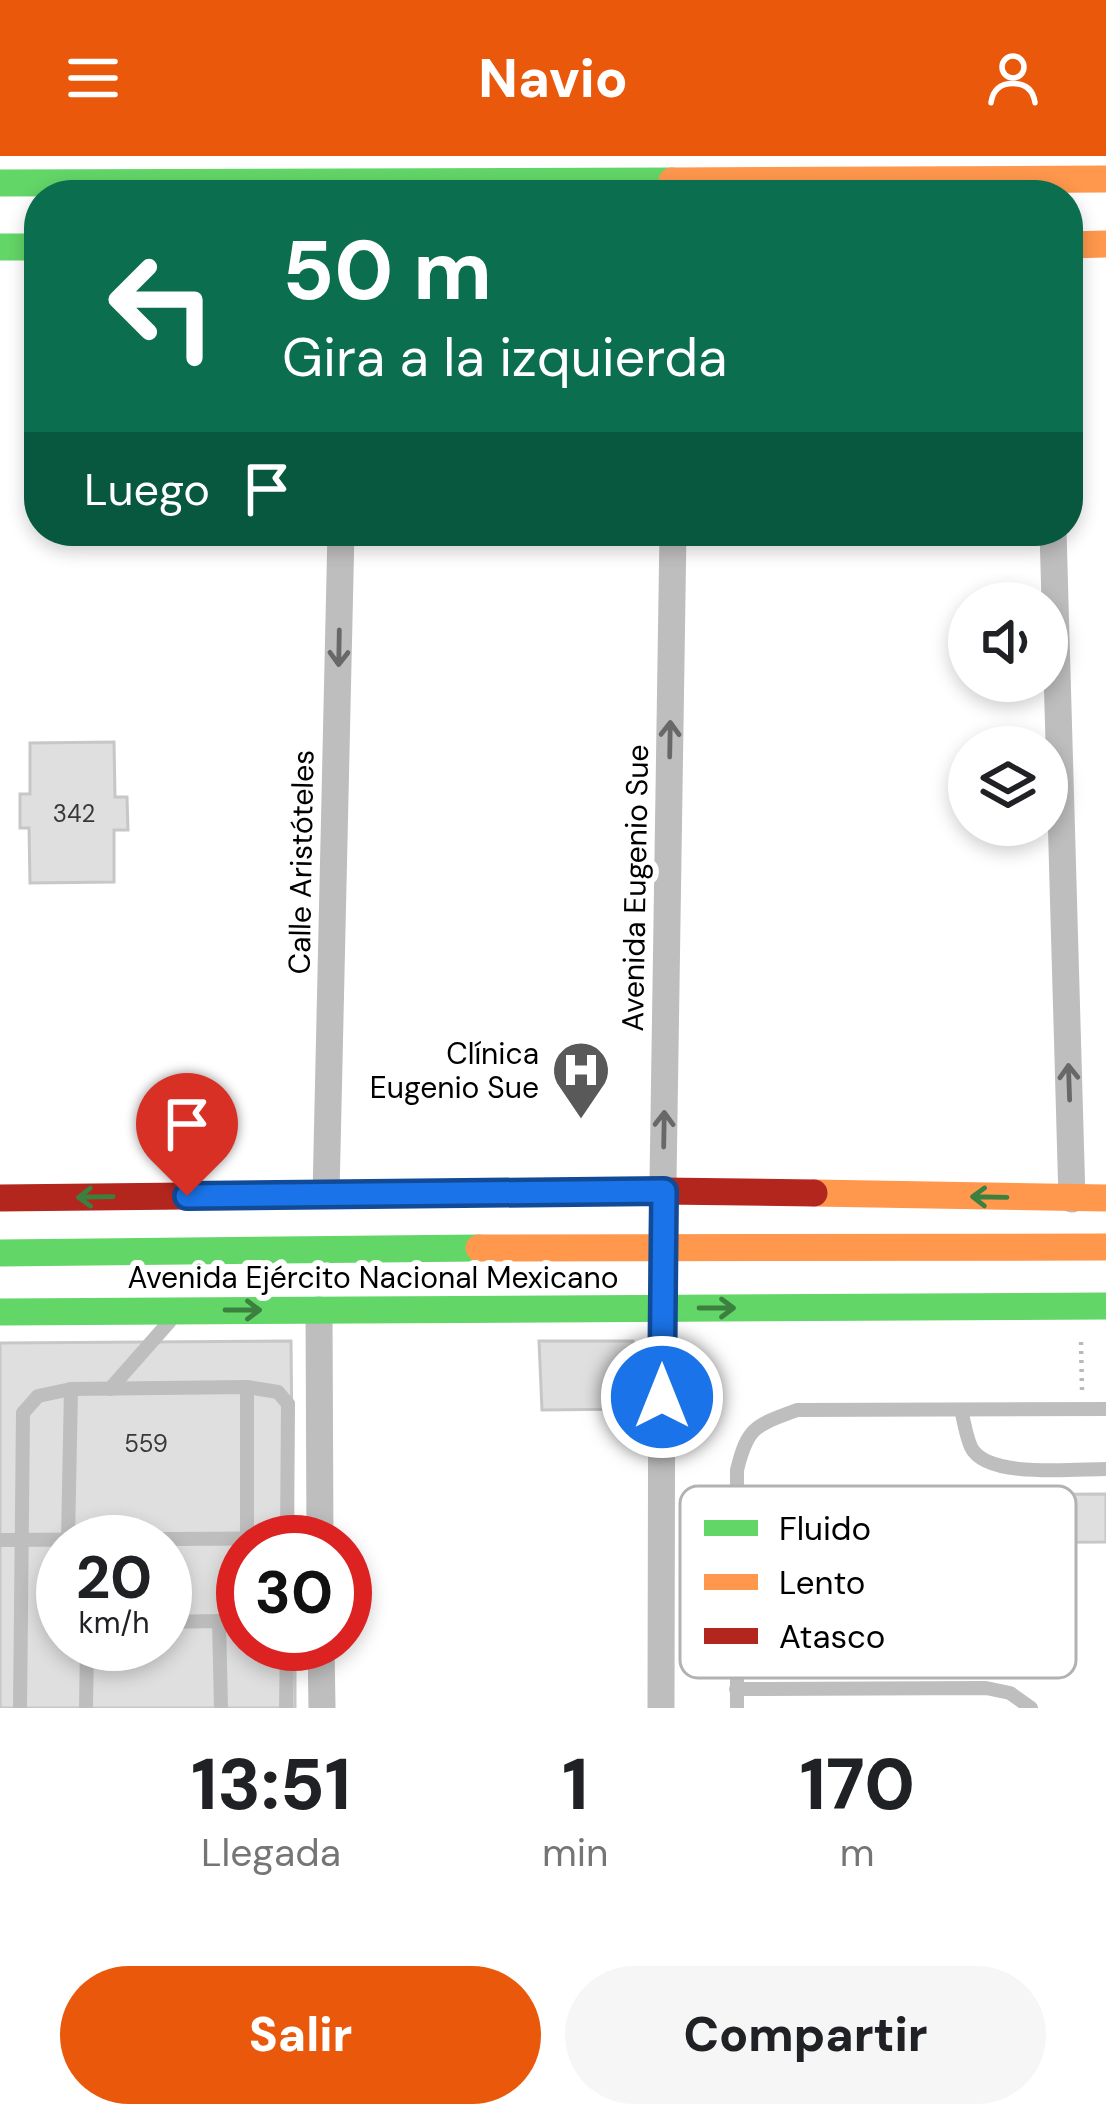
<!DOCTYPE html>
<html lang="es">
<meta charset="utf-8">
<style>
:root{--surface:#fff;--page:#f6f6f6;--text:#202124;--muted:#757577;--accent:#ea580c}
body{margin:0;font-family:"DM Sans",sans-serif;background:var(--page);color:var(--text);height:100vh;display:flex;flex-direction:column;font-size:45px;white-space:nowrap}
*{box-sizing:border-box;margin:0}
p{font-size:39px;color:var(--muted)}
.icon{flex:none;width:66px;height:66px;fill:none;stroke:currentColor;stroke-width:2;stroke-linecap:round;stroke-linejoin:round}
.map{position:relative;height:1552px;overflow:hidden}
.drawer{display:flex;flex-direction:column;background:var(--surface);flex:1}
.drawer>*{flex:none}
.hud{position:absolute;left:24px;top:24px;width:1059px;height:366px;border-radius:48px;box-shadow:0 6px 18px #0003;background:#0b6e4f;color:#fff;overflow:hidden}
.fabs{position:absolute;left:948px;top:426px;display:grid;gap:24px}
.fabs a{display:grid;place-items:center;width:120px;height:120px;border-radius:50%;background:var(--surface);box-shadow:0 6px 18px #0003;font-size:60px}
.speed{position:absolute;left:36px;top:1359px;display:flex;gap:24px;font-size:60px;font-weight:700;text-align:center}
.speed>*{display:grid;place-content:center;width:156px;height:156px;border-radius:50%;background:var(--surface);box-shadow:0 6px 18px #0003;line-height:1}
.speed small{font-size:30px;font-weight:400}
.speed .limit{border:18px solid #d22;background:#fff;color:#111}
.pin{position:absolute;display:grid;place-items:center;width:102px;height:102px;color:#fff;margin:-123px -51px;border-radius:50% 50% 50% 0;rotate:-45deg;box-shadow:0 0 12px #0007}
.pin .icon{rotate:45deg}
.me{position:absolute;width:132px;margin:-66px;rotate:0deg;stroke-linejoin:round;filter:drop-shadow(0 0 9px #0008)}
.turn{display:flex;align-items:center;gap:42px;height:252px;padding:0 60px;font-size:54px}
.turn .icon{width:156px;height:156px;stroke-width:2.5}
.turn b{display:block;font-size:84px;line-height:102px}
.then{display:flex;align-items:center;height:114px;padding:0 60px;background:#0003;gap:24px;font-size:45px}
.eta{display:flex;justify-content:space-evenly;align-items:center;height:204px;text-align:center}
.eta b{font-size:72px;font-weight:800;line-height:84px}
.action{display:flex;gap:24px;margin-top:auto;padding:24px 60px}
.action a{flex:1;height:138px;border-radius:72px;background:var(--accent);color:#fff;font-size:48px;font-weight:800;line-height:138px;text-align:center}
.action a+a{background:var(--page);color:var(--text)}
header{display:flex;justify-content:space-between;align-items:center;height:156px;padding:0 60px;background:var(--accent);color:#fff;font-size:54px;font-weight:800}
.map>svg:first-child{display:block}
</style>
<header><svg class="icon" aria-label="menu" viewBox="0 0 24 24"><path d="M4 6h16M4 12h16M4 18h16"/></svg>Navio<svg class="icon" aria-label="person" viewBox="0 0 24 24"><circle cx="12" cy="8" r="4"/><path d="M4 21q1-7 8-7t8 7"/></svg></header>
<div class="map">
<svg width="1106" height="1552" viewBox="0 0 1106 1552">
<rect width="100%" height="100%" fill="#fff"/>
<g fill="#dfdfdf" stroke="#c7c7c7" stroke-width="3" fill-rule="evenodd">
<polygon points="114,586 115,641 127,641 128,674 114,674 114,726 30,727 29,672 20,672 20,638 30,638 30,587"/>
<path d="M291 1185 293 1386H243V1488H295V1552H0V1187ZM63 1386H165V1488H63Z"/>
<polygon points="539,1185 633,1185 633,1253 542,1254"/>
<polygon points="1106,1338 1106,1386 908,1387 907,1339"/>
</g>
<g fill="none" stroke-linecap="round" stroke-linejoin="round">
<polyline stroke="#b9b9b9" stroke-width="4.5" stroke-dasharray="3 6" stroke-linecap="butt" points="1081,1186 1082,1234"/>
<g stroke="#bebebe" stroke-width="14">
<polyline points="247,1231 278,1236 288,1248"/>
<polyline points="110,1233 170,1165"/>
<path d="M961 1254C964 1265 966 1280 971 1291 986 1323 1074 1313 1106 1313"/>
<polyline points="23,1257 38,1240 71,1233 247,1231 247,1382"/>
<polyline points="0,1384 319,1382"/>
<polyline points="68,1384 71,1233"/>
<polyline points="165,1466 219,1465 221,1552"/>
<polyline points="780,1487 854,1485 855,1423 781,1424"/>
<polyline points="736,1518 780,1487 781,1424 737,1378"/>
<polyline points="736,1533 986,1532 1010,1537 1031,1552"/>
<polyline points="86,1552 87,1488"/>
<polyline points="286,1552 287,1488"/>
<path d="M737 1552V1314C748 1270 755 1270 797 1254L1106 1253"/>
</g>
<g stroke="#bebebe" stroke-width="27">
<polyline points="1053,375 1072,1043"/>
<polyline points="326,1039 341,375"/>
<polyline points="319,1154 320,1386"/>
<polyline points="321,1488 322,1552"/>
<polyline points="661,1552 662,1090 673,375"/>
</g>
<g stroke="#63d668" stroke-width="27">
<polyline points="0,27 672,25"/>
<polyline points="0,91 39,91"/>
<polyline points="0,1097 479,1092"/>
<polyline points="0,1156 1106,1150"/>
</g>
<g stroke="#ff974d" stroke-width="27">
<polyline points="672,25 1106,23"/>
<polyline points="1068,89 1106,88"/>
<polyline points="814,1037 1106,1042"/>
<polyline points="479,1092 1106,1091"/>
</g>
<polyline stroke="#b3261e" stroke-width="27" points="0,1042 663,1035 814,1037"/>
<g stroke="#bebebe" stroke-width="14">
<polyline points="287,1386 288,1248"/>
<polyline points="20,1552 23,1257"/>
</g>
</g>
<defs><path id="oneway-shaft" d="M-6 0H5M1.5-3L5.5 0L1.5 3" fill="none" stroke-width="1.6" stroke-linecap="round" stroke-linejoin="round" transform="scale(3)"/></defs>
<g stroke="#686868">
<use href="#oneway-shaft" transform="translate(339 492) rotate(91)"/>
<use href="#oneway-shaft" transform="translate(670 583) rotate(-89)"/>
<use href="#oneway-shaft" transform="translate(1069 926) rotate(-92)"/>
<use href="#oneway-shaft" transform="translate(664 973) rotate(-89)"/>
</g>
<g stroke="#3b803e">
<use href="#oneway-shaft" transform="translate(95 1041) rotate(179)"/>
<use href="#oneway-shaft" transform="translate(989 1041) rotate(-179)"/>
<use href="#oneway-shaft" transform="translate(717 1152)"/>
<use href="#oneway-shaft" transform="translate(243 1154)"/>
</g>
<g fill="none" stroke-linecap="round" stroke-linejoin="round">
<defs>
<polyline id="route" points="187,1040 664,1035 662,1241"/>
</defs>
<use href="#route" stroke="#114b97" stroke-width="30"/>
<use href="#route" stroke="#1a73e8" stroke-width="21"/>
</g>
<defs>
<symbol id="hospital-pin" viewBox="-11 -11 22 30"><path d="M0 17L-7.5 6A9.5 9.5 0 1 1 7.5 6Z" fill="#595959" stroke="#fff"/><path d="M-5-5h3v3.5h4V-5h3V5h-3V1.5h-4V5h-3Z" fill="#fff"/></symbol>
</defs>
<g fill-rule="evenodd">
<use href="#hospital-pin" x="548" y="881" width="66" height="90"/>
</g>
<g text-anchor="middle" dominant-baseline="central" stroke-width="12" stroke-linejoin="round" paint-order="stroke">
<g font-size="24" fill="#383838">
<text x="74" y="657">342</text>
<text x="146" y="1287">559</text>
</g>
<g font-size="30" fill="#000" stroke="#fff">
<text transform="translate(301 706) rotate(-89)">Calle Aristóteles</text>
<text transform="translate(635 732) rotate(-89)">Avenida Eugenio Sue</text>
<text x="373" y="1121">Avenida Ejército Nacional Mexicano</text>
</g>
<g font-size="30" fill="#000" stroke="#fff" text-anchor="end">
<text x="539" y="897">Clínica<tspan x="539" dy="34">Eugenio Sue</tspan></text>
</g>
</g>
<rect x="680" y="1330" width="396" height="192" rx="18" fill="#fff" stroke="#b2b2b2" stroke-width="3"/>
<rect x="704" y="1364" width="54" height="16" fill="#63d668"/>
<rect x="704" y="1418" width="54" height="16" fill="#ff974d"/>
<rect x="704" y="1472" width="54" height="16" fill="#b3261e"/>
<g font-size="33" fill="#000">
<text x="779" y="1384">Fluido</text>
<text x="779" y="1438">Lento</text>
<text x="779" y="1492">Atasco</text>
</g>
</svg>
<div class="fabs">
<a><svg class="icon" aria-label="sound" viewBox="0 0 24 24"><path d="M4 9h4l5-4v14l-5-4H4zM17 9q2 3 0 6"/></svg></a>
<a><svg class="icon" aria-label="layers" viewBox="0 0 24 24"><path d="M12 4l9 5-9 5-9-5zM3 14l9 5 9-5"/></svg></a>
</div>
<div class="speed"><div>20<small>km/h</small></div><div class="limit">30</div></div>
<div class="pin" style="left:187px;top:1040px;background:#d93025"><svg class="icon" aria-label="arrive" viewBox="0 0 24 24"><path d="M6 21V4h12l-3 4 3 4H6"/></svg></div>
<svg class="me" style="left:662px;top:1241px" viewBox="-20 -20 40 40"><circle r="17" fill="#1a73e8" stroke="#fff" stroke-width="3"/><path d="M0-11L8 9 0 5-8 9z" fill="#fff"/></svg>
<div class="hud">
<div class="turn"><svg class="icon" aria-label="left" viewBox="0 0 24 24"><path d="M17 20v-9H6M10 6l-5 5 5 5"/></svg><div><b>50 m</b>Gira a la izquierda</div></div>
<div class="then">Luego<svg class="icon" aria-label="arrive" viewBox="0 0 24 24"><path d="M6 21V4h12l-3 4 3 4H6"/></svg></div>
</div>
</div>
<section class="drawer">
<div class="eta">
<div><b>13:51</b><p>Llegada</p></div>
<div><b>1</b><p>min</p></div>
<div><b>170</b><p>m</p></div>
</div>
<div class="action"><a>Salir</a><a>Compartir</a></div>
</section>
